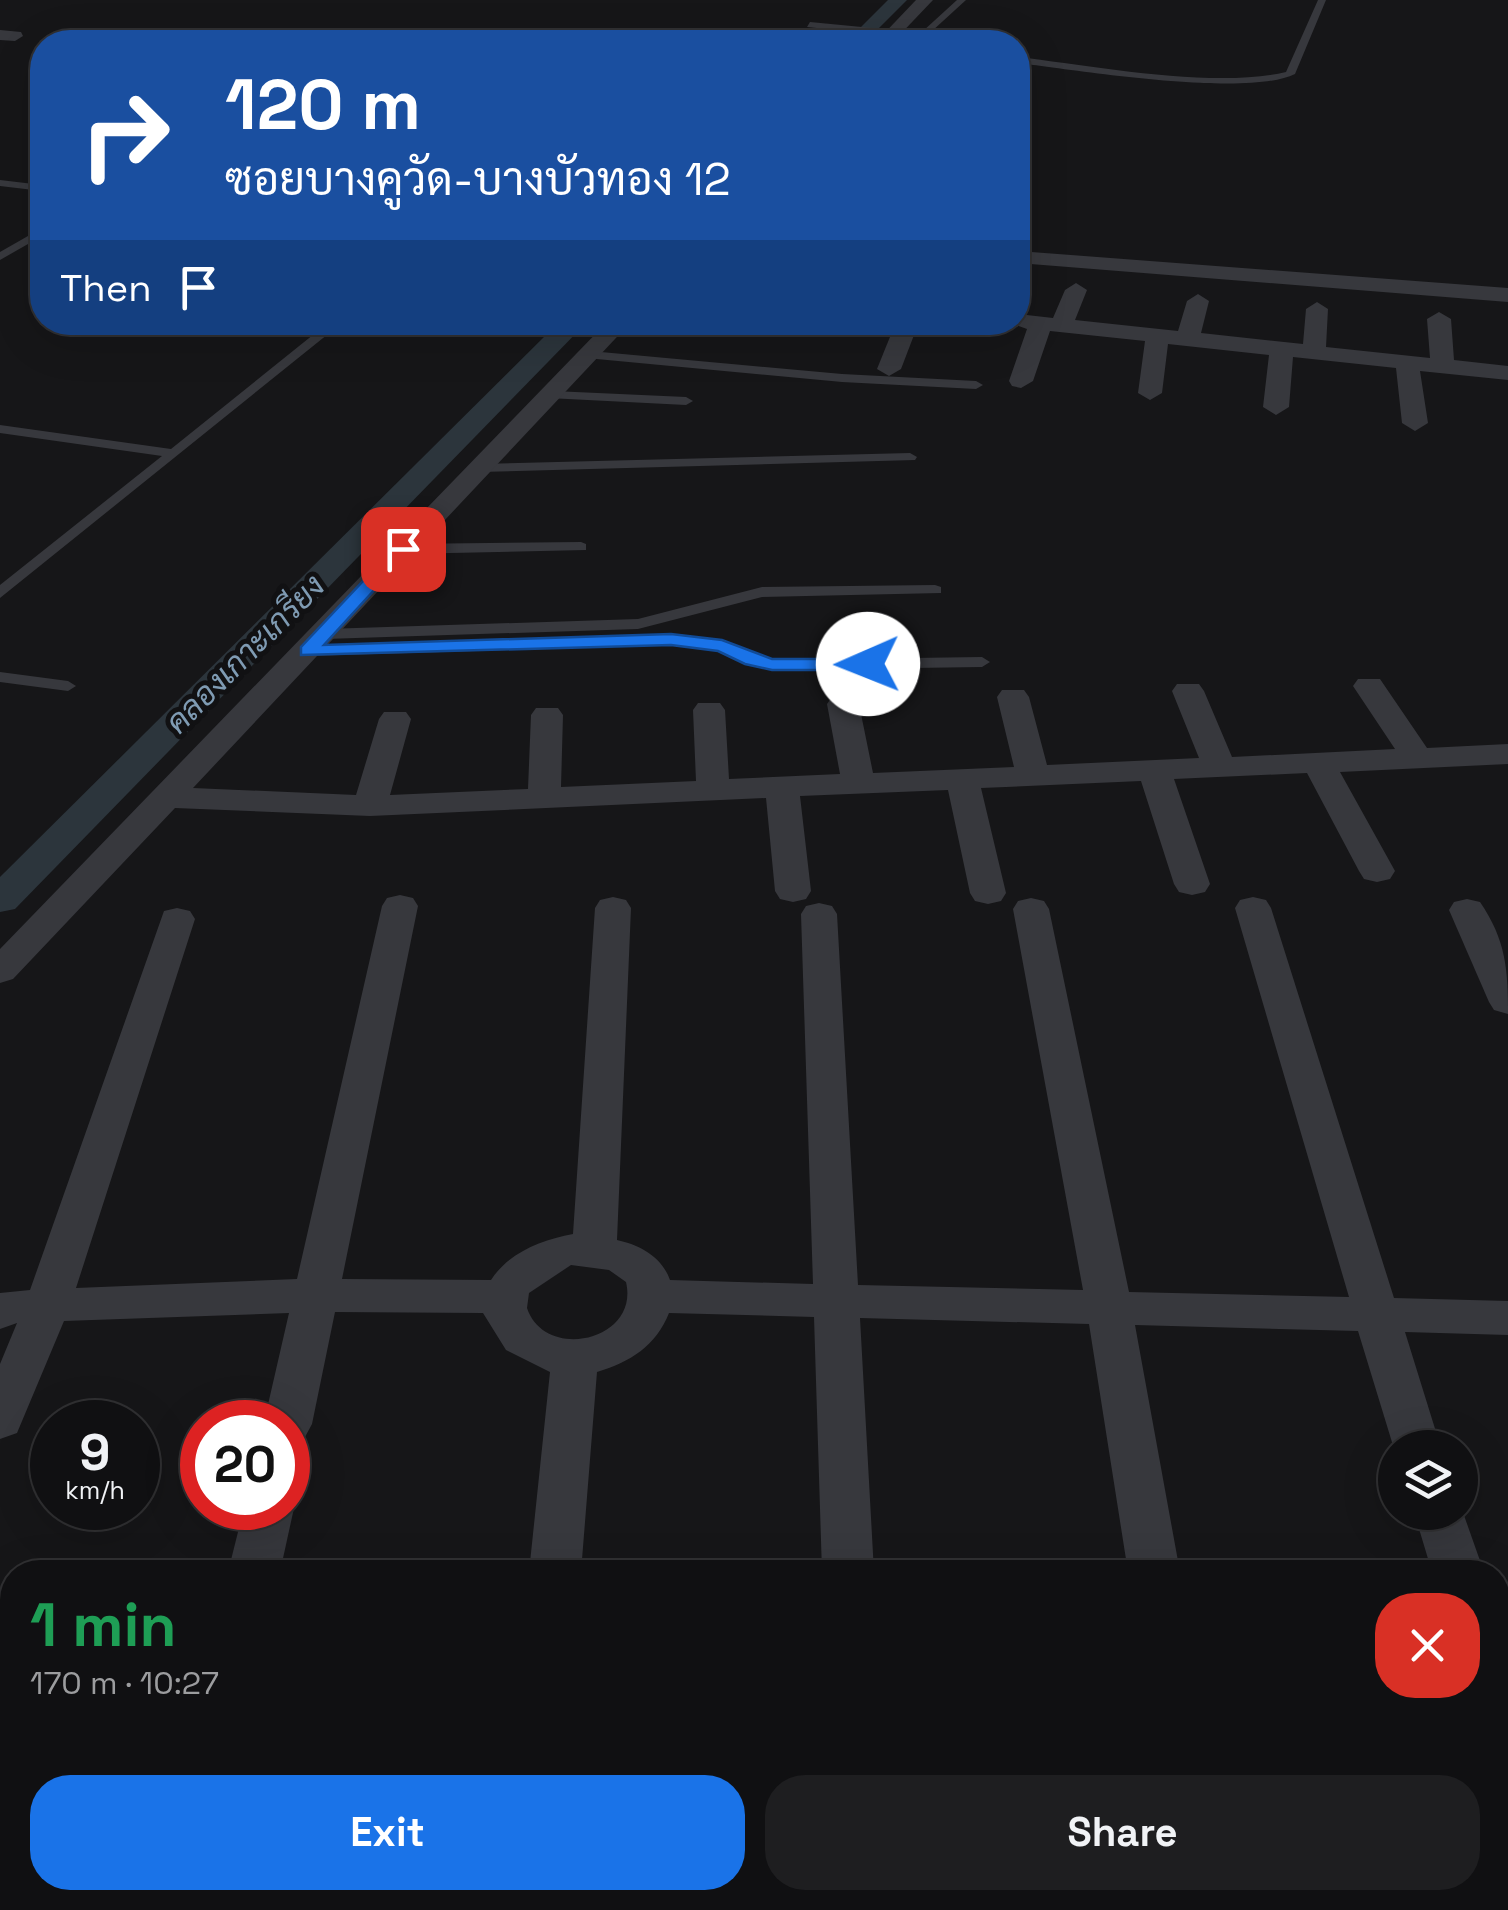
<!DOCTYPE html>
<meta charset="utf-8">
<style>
:root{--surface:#101012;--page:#1e1e20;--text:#f1f3f6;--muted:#9c9d9f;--line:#303032;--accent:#1a73e8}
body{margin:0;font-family:"Space Grotesk",Sarabun,sans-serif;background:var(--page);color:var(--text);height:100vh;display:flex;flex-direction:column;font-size:38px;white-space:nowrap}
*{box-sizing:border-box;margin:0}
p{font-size:32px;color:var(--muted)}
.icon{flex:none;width:55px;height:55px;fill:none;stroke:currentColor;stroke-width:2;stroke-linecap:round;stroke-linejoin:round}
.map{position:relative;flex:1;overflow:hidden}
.sheet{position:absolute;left:0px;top:1560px;width:1510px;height:350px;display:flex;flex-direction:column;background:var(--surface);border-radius:40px 40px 0 0;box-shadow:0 10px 40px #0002,0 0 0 2px var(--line)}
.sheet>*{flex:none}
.top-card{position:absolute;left:30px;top:30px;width:1000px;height:305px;border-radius:40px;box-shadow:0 10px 40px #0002,0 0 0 2px var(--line);background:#1a4fa0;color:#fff;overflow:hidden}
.controls{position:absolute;left:1378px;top:1430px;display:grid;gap:20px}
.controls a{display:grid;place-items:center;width:100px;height:100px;border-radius:50%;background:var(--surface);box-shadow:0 10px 40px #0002,0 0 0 2px var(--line);font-size:50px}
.speed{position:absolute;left:30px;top:1400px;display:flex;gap:20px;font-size:50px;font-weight:700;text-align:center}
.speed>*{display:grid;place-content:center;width:130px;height:130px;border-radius:50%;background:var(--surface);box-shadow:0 10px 40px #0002,0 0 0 2px var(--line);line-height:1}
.speed small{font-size:25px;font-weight:400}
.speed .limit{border:15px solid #d22;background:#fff;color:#111}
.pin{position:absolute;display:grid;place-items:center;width:85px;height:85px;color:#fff;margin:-42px;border-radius:20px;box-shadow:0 5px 15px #0006}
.me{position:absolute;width:110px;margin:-55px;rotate:269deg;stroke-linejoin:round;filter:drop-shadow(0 0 8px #0008)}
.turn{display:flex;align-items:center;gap:35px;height:210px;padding:0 30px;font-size:45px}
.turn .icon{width:130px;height:130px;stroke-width:2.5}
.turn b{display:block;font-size:70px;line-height:85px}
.then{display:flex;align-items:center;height:95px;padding:0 30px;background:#0003;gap:20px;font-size:38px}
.round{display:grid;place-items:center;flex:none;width:105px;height:105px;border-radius:40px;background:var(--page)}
.overview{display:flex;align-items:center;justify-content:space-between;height:170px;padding:0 30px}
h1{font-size:60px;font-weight:600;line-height:75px;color:#1e9e55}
.action{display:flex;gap:20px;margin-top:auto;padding:20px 30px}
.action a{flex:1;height:115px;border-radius:40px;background:var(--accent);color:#fff;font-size:40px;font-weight:600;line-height:115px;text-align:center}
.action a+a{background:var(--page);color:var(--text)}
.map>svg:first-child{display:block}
</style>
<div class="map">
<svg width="1508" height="1910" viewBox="0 0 1508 1910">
<rect width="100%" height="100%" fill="#161618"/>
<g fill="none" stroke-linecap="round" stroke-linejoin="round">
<g fill="#2c353c" fill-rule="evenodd">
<polygon points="888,0 907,0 865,42 846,42"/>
<polygon points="559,322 587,322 15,909 0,912 0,877"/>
</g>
<g fill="#37383d" fill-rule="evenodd">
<polygon points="957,0 966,0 920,42 911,42"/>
<path d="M1318 0H1326L1295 74C1246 98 1077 70 1018 63V57C1094 66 1214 89 1286 72Z"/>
<polygon points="810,22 893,30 897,33 893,36 807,27"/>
<polygon points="357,39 393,39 397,42 353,42"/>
<polygon points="0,180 42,185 42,191 0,186"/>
<polygon points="42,228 42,236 0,260 0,252"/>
<polygon points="329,322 343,322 0,598 0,585 162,456 0,433 0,425 171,449"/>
<polygon points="590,351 842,374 976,381 983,385 976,389 842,382 586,358 584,355"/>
<polygon points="553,391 686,397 693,401 686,405 548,398 548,392"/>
<polygon points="910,453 917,457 915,460 479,472 472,468 479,464"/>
<polygon points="581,542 586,544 586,550 403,554 395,549 403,544"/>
<polygon points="935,585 941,587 941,593 762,597 638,629 325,639 317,634 325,629 638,619 762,587"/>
<polygon points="671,635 722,641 772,660 982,657 990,662 982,667 772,670 746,663 718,650 671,645 308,656 300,651 308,646"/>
<polygon points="0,672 68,681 76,686 68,691 0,682"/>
</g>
<g fill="#37383d" fill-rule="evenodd">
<polygon points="916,0 933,0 893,42 876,42"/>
<polygon points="0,30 21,32 23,36 15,41 0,40"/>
<polygon points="1018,251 1508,288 1508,302 1018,263"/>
<polygon points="1076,283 1087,290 1075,320 1178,331 1187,301 1198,294 1209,301 1201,333 1303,344 1306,309 1317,302 1328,309 1326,347 1430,358 1427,319 1439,312 1451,319 1454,360 1508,366 1508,380 1420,371 1428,423 1415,431 1402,423 1396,368 1293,357 1289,407 1276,415 1263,407 1269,355 1168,344 1162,393 1150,400 1138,393 1145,341 1050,331 1033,381 1021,388 1012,386 1009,381 1027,329 1008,322 1018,322 1018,314 1053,318 1065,290"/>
<polygon points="607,322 631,322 193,788 356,795 379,719 384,712 406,712 411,719 390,795 528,789 531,715 536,708 558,708 563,715 561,787 696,781 693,710 698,703 720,703 725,710 729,779 840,774 827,704 832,697 854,697 859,704 873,773 1014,767 997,697 1002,690 1024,690 1029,697 1047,765 1199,758 1172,691 1177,684 1199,684 1204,691 1232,757 1395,749 1353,686 1358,679 1380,679 1427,748 1508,744 1508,764 1340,772 1395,871 1390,879 1377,882 1364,879 1359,871 1307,773 1174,779 1210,884 1205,892 1192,895 1179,892 1174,884 1141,781 981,788 1006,893 1001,901 988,904 975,901 970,893 948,790 800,796 811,891 806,899 793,902 780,899 775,891 766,798 370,816 175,808 13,979 0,983 0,949"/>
<polygon points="896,322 919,322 901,369 889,376 877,369"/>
<path d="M400 895 413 898 418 906 342 1279 491 1280C509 1252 542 1240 573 1234L595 908 600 900 613 897 626 900 631 908 617 1240C640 1245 662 1257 670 1280L813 1284 801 914 806 906 819 903 832 906 837 914 858 1285 1083 1290 1013 909 1018 901 1031 898 1044 901 1049 909 1129 1292 1349 1297 1235 908 1240 900 1253 897 1266 900 1271 908 1394 1298 1508 1301V1335L1405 1332 1441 1448H1395V1452L1358 1331 1135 1325 1180 1572H1128L1089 1324 860 1318 874 1572H822L814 1317 669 1313C656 1346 630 1362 597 1372L581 1572H529L550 1372 506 1350 483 1313 335 1312 312 1424 305 1437 288 1443V1422H264L289 1313 64 1321 17 1433 0 1439V1364L17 1323 0 1329V1293L30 1290 164 911 177 908 190 911 195 919 76 1288 297 1279 382 906 387 898ZM571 1265 609 1270 626 1282C640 1341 545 1362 527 1308L529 1293Z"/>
<path d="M1467 899 1480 902C1506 940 1508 970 1508 1014L1494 1010 1489 1002 1449 910 1454 902Z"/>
<polygon points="288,1495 294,1508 280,1572 228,1572 244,1508 288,1508"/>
<polygon points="1460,1504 1484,1572 1432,1572 1414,1512 1460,1512"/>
<polygon points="1498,1669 1508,1673 1508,1749 1498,1745"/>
<polygon points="151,1898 209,1898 206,1910 148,1910"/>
<polygon points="497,1898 555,1898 555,1910 495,1910"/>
<polygon points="834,1898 892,1898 893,1910 833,1910"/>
<polygon points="1180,1898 1238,1898 1241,1910 1181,1910"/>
</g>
</g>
<polygon fill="#1a73e8" stroke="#114b97" stroke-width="2.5" points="403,544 409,545 409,552 324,645 671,634 722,640 772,659 868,659 878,664 868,670 772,670 745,664 718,651 671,645 301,655 301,647 397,545"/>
<g text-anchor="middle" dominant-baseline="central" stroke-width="10" stroke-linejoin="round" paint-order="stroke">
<g font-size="32" font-style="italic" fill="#7f9bb3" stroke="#111113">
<text transform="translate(245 654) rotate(-45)">คลองเกาะเกรียง</text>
</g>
</g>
</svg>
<div class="controls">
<a><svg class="icon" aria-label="layers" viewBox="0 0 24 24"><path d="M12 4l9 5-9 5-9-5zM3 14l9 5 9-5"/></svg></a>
</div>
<div class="speed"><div>9<small>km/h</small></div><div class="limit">20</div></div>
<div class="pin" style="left:403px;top:549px;background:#d93025"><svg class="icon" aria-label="arrive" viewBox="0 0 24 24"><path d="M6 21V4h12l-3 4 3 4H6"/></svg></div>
<svg class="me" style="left:868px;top:664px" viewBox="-20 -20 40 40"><circle r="19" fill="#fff"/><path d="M0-13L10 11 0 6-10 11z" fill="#1a73e8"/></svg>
<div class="top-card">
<div class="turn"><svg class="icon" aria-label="right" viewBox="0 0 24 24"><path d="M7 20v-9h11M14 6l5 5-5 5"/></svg><div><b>120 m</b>ซอยบางคูวัด-บางบัวทอง 12</div></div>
<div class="then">Then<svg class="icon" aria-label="arrive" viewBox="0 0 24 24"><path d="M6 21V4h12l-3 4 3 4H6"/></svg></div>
</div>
<section class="sheet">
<div class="overview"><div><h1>1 min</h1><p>170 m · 10:27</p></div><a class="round" style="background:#d93025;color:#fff"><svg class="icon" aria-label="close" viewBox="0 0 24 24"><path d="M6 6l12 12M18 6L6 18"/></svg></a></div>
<div class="action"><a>Exit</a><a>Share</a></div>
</section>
</div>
